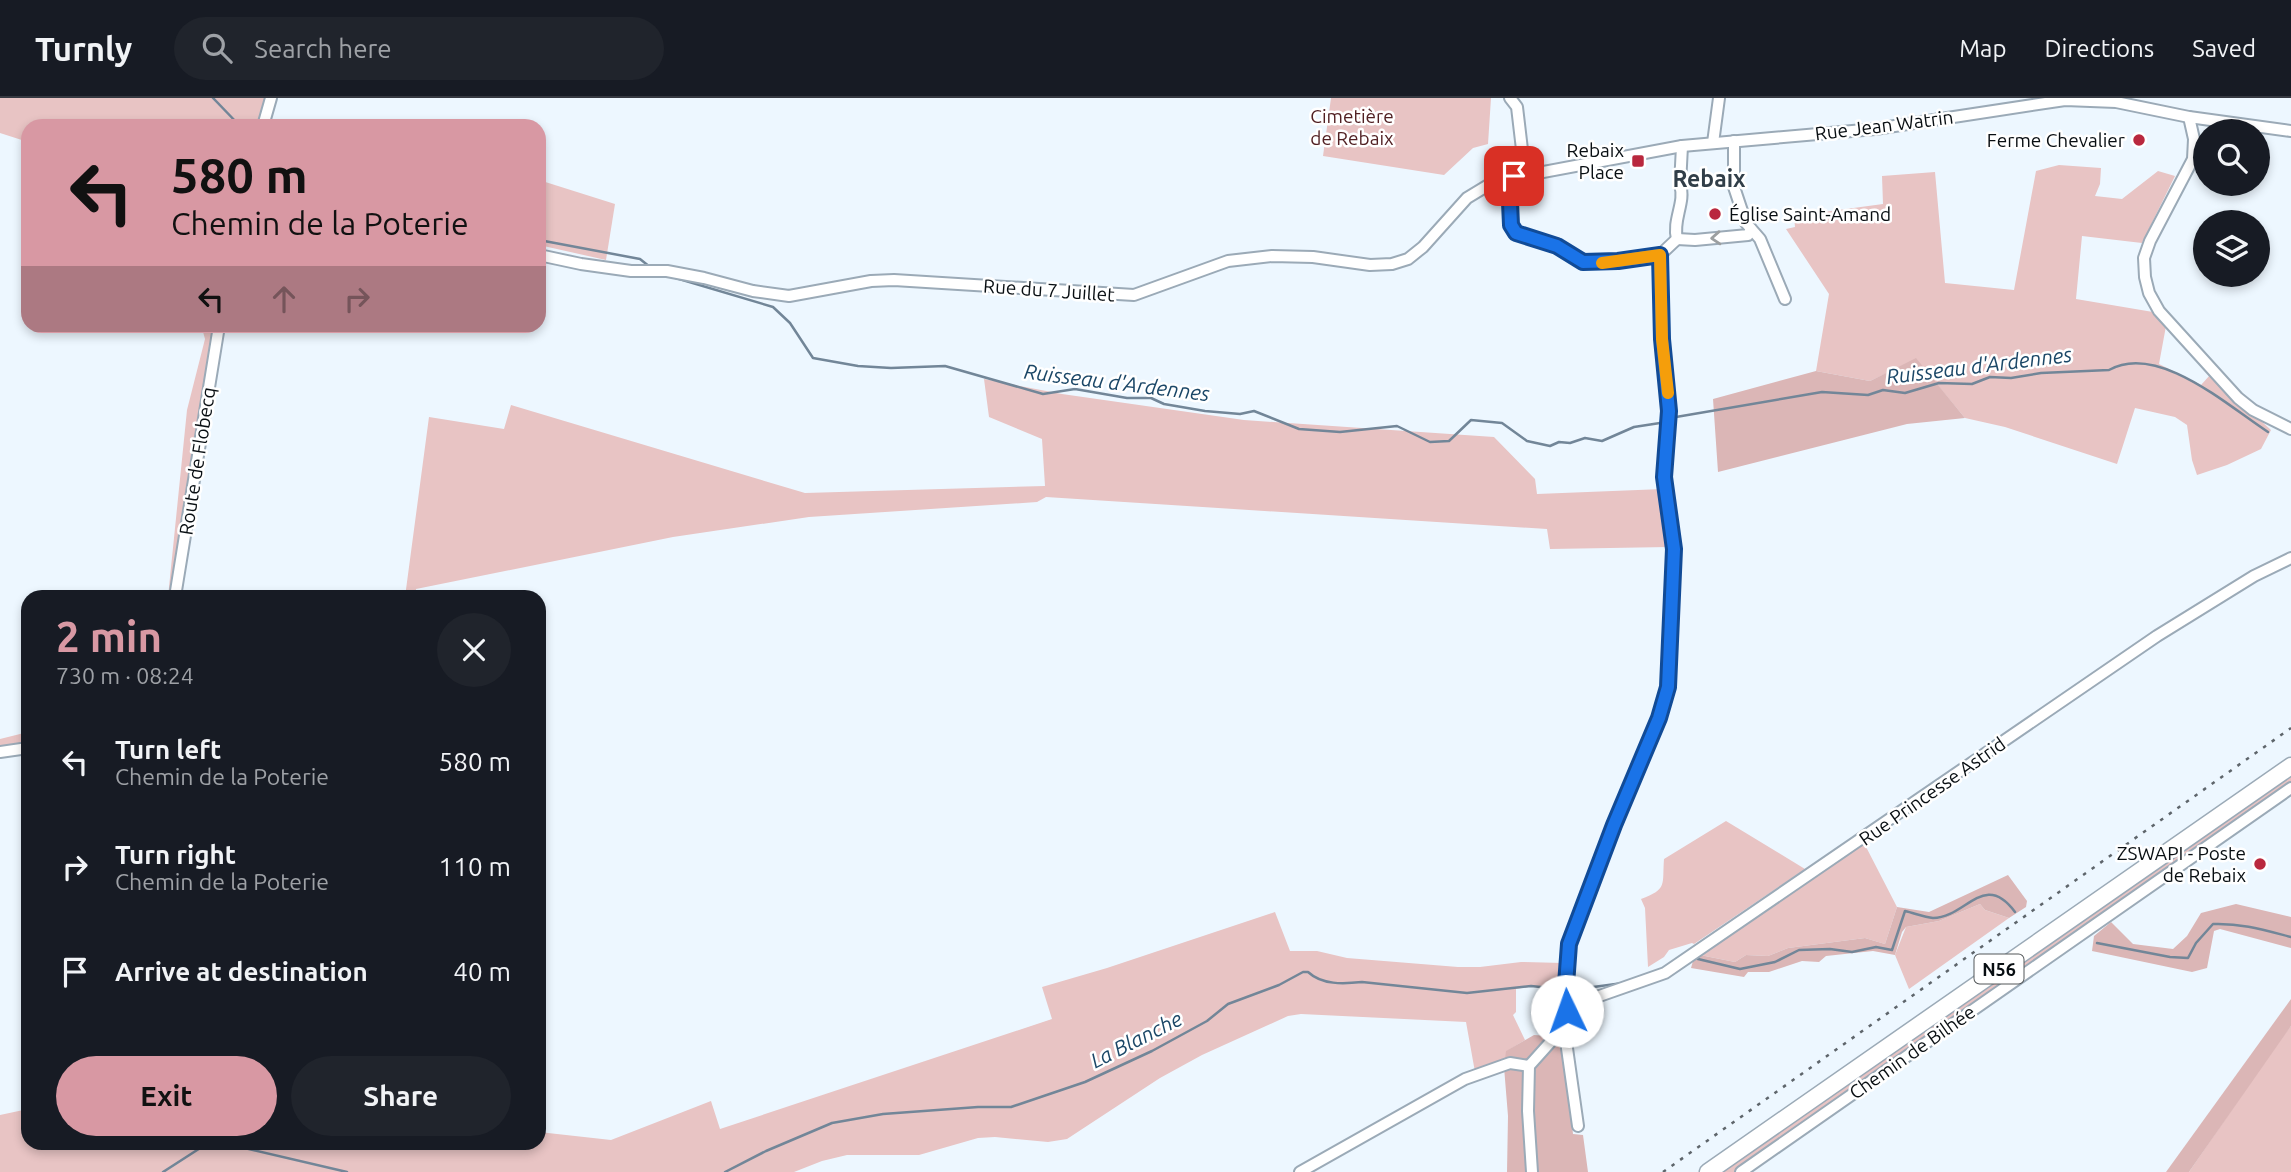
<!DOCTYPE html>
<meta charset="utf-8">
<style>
:root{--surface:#171b24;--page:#20242c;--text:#f1f3f6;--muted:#9ea1a6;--line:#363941;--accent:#d898a3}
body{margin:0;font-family:Ubuntu,sans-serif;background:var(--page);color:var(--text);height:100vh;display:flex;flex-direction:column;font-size:26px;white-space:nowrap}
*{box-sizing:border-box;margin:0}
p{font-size:23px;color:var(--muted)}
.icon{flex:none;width:38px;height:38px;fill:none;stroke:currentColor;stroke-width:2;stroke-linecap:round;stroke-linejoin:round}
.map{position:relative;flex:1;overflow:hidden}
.side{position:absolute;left:21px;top:492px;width:525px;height:560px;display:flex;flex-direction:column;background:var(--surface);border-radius:21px;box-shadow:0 4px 10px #0003}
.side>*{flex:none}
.banner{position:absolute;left:21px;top:21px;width:525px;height:214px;border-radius:21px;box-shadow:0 4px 10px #0003;background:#d898a3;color:#111;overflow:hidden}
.controls{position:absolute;left:2193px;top:21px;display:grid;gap:14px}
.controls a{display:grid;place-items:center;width:77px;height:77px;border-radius:50%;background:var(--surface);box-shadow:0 4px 10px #0003;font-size:35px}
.pin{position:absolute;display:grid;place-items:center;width:60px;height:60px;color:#fff;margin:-30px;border-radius:14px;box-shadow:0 4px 10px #0006}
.me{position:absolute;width:77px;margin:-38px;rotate:357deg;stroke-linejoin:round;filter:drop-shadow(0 0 5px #0008)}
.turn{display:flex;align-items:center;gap:24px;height:147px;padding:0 35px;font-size:32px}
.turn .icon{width:91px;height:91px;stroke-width:2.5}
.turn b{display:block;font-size:49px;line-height:60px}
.lanes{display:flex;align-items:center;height:66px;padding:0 35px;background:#0003;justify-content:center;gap:35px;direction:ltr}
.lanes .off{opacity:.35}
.round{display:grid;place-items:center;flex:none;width:74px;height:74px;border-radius:37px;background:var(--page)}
.head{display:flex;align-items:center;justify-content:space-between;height:119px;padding:0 35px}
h1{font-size:42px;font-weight:600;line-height:52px;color:var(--accent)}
.button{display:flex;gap:14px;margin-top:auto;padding:14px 35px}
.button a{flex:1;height:80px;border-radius:42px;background:var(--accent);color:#111;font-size:28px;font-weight:600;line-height:80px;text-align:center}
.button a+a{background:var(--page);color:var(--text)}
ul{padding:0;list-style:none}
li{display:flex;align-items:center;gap:21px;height:105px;padding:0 35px}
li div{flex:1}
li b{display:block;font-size:26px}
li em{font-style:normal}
header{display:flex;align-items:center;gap:42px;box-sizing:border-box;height:98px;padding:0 35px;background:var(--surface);border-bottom:2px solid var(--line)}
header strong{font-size:33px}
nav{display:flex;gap:38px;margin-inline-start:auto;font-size:24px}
.search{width:490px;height:63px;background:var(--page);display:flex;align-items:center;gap:18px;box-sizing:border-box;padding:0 24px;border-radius:38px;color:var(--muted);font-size:26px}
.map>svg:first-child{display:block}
</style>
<header>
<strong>Turnly</strong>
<div class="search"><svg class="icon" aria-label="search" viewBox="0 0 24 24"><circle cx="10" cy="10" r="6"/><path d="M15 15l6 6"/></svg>Search here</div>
<nav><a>Map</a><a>Directions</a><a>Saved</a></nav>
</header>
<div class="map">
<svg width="2291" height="1074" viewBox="0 0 2291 1074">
<rect width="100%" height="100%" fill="#edf7ff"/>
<g fill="#e8c4c4">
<polygon points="0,0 266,0 258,28 28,28 28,44 0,35"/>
<polygon points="1331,0 1491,0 1488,46 1473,50 1444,77 1323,58"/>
<polygon points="2059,67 2101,70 2100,86 2095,98 2122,101 2158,73 2175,78 2142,145 2082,138 2076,201 2153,214 2166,228 2159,266 2201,287 2210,277 2271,332 2261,351 2227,367 2197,377 2192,362 2187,327 2175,319 2135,310 2117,366 2005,329 1965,320 1916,261 1870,283 1816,273 1829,196 1786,131 1795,129 1794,118 1883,106 1882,78 1935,74 1945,185 2014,192 2036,73"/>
<polygon points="539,82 615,106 606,162 539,147"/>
<polygon points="202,230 214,231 171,499 168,499 187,312 205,241"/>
<polygon points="984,281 1062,296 1244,322 1494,339 1535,381 1537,396 1663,391 1669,449 1550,451 1547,431 1046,399 1037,404 809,419 673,439 416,491 416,499 405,499 429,319 504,331 511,307 805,395 1045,388 1042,341 989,319"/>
<polygon points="28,634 28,646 0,651 0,641"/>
<polygon points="2291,679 2291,685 1805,1025 1734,1074 1723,1074"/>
<path d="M1726 723 1805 771 1694 846 1692 845 1669 852 1664 859 1648 869 1645 810 1641 801C1668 791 1662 787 1664 761Z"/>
<polygon points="1864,745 1897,809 1885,846 1865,840 1788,850 1768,858 1746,857 1735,864 1700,857"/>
<polygon points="1980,806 1985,812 2009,820 1909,891 1895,857 1906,829 1939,823"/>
<polygon points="1275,814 1290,853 1317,853 1347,860 1458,869 1480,869 1521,864 1563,865 1561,900 1534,888 1516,891 1516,914 1513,917 1525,942 1507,953 1505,964 1475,974 1466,924 1301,916 1288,918 1202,957 1160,980 1067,1041 1048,1044 995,1039 978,1040 919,1057 847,1057 822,1063 794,1074 0,1074 0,1017 28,1011 28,1045 539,1045 539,1034 611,1042 711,1003 720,1031 1052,921 1042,889 1107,870"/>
<polygon points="2291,928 2291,1074 2189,1074 2279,943"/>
</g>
<g fill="#dbb6b6">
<polygon points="1916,260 1965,320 1907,326 1718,374 1713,301 1816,273 1870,283"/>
<polygon points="2008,777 2027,803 2026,809 2009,820 1985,812 1980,806 1939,823 1906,829 1902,834 1895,857 1873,853 1826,858 1819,864 1802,863 1769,874 1748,874 1744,879 1691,870 1693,863 1700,857 1735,864 1746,857 1768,858 1788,850 1865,840 1885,846 1897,809 1929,814"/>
<polygon points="2236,806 2291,819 2291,850 2220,831 2214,833 2207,870 2192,874 2092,853 2094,838 2111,824 2133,846 2173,851 2187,838 2201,815"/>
<polygon points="2291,901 2291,928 2189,1074 2166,1074"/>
<polygon points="1534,937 1562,939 1573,1036 1583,1037 1588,1074 1507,1074 1508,1018 1504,969 1506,953"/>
</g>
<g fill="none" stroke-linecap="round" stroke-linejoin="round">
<g stroke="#728698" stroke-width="2.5">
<polyline points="213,0 240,28"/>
<polyline points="539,142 640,161 650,169"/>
<polyline points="669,178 773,209 790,225 813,260 858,268 891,270 945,268 1043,296 1075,291 1127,300 1151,300 1164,306 1205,313 1240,316 1254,313 1299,331 1340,334 1397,328 1430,344 1449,343 1471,322 1502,325 1527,343 1550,348 1559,344 1570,345 1585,340 1602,343 1634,329 1660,325"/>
<path d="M1676 319 1822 294 1868 297 1883 292 1905 295 1939 285 1972 286 1990 279 2011 280 2041 275 2109 272C2158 244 2229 309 2268 334"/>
<path d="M2097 845 2170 859 2188 860 2196 845 2213 826C2241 825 2264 832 2291 839"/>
<path d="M1698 861 1740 871 1775 864 1799 852 1830 851 1852 854 1876 849 1892 852 1905 813C1914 815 1924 819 1933 820 1966 820 1984 772 2015 814"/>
<polyline points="1571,892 1623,885"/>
<polyline points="223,1045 347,1074"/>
<polyline points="163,1074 208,1045"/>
<path d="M725 1074 766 1053 832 1025 883 1016 978 1009H1011L1085 984 1152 953 1207 923 1228 906 1279 887 1303 874H1308C1322 887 1343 886 1362 884L1467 895 1531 888 1560 891"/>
</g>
<defs>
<g id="minor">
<polyline points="1510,0 1517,9 1525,77"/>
<polyline points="2189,19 2194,41 2193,61 2150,143 2144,160 2145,179 2149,195 2159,213 2238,300 2253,312 2291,331"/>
<polyline points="263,28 271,0"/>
<polyline points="1734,43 1734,89 1746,125 1760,141 1785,201"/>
<polyline points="1713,45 1719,0"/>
<polyline points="1514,78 1510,104 1511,127 1516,135 1557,148 1583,164 1618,163 1660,157 1677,141"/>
<path d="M1677 141C1672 122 1686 104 1680 87L1682 48"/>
<polyline points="1677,141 1695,142 1748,137 1751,131"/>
<polyline points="539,157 581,166 631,173 667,173 704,180 753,193 789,198 871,183 894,182 1134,197 1228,163 1272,158 1313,159 1370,167 1392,166 1408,161 1423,149 1467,100 1495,83 1682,48 1875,31 2065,2 2116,4 2189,19 2291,33"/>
<polyline points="175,499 219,228"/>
<polyline points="0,654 28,650"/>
<polyline points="1567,913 1588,902 1665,875 2157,538 2254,478 2291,460"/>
<polyline points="1578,1028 1564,929 1567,913 1565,900 1569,846 1613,727 1659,620 1668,589 1673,451 1664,379 1669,313 1662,241 1660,157"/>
<polyline points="1300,1074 1465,981 1510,965 1529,968"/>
<polyline points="1532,1074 1528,1013 1529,968 1564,929"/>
<polyline points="1741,1074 2291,690"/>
</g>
<polyline id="highway" points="1708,1074 2291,668"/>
</defs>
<use href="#minor" stroke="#9baab7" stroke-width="14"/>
<use href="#highway" stroke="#9baab7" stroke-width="19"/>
<use href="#minor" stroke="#fff" stroke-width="10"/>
<use href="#highway" stroke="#fff" stroke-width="16"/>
<polyline stroke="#5e656b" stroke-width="2.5" stroke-dasharray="3.5 7" stroke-linecap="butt" points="1663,1074 2291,630"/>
</g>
<defs><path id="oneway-chevron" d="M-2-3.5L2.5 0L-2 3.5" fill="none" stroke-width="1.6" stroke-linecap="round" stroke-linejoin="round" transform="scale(1.75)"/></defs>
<use stroke="#9c9fa0" href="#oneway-chevron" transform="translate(1716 140) rotate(176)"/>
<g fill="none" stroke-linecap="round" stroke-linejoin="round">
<defs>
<polyline id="route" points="1514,78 1510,104 1511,127 1516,135 1557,148 1583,164 1618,163 1660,157 1662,241 1669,313 1664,379 1674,451 1668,589 1659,620 1614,727 1569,846 1565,900 1567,913"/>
</defs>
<use href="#route" stroke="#114b97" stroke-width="18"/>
<use href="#route" stroke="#1a73e8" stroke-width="12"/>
<polyline stroke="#f59e0b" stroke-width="12" points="1602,165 1660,157 1662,241 1668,295"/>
</g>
<g fill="#b9283e" stroke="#fff" stroke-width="2.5">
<circle cx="2139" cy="42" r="7"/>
<rect x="1631" y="56" width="14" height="14" rx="3.5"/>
<circle cx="1715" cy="116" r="7"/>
<circle cx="2260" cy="766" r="7"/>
</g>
<g text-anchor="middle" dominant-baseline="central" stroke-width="5" stroke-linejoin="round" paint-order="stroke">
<rect fill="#fff" stroke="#525659" stroke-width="2" x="1974.5" y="856.5" width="49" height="29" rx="5"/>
<g font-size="18" font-weight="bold" fill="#080e12">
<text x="1999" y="871">N56</text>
</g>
<g font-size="19" fill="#501f22" stroke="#fff">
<text x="1352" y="18">Cimetière<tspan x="1352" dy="22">de Rebaix</tspan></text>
</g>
<g font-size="19" fill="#080e12" stroke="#fff">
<text transform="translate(1884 27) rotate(-7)">Rue Jean Watrin</text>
<text transform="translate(1049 192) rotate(4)">Rue du 7 Juillet</text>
<text transform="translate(197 363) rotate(-81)">Route de Flobecq</text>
<text transform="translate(1932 693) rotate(-35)">Rue Princesse Astrid</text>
<text transform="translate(1912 954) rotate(-35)">Chemin de Bilhée</text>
</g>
<g font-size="19" fill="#080e12" stroke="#fff" text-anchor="end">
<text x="2125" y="42">Ferme Chevalier</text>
<text x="1624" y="52">Rebaix<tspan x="1624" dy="22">Place</tspan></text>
<text x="1729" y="116" text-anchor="start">Église Saint-Amand</text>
<text x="2246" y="755">ZSWAPI - Poste<tspan x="2246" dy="22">de Rebaix</tspan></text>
</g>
<g font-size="21" font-style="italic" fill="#1b4767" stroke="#fff">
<text transform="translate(1979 267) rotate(-7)">Ruisseau d'Ardennes</text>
<text transform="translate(1117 284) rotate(7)">Ruisseau d'Ardennes</text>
<text transform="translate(1136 941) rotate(-27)">La Blanche</text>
</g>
<g font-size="23" font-weight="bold" fill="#313e48" stroke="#fff">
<text x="1709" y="80">Rebaix</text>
</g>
</g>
</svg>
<div class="controls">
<a><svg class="icon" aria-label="search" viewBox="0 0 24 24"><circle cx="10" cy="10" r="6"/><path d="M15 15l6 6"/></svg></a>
<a><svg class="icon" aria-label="layers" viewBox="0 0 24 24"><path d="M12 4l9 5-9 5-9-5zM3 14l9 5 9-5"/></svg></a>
</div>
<div class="pin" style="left:1514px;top:78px;background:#d93025"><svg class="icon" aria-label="arrive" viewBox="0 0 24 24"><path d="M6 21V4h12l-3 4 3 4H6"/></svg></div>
<svg class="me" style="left:1567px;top:913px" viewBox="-20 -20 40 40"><circle r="19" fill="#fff"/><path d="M0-13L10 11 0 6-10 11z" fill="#1a73e8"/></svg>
<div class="banner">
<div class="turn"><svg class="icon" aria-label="left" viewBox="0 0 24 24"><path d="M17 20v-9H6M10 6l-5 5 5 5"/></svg><div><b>580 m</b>Chemin de la Poterie</div></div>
<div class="lanes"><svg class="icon" aria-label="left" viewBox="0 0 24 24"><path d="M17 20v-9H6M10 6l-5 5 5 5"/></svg><svg class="icon off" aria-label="ahead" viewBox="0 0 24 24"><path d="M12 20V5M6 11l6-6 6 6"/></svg><svg class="icon off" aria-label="right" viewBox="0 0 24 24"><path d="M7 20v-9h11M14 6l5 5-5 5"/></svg></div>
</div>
<section class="side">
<div class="head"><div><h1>2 min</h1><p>730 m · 08:24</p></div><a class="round"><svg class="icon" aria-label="close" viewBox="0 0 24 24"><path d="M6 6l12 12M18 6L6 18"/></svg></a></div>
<ul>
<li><svg class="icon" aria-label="left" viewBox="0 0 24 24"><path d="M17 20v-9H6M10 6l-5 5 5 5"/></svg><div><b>Turn left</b><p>Chemin de la Poterie</p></div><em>580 m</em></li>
<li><svg class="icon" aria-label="right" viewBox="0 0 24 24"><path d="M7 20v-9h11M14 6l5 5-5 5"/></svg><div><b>Turn right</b><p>Chemin de la Poterie</p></div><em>110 m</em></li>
<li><svg class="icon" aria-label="arrive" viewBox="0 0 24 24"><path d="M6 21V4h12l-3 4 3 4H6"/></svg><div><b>Arrive at destination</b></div><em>40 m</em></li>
</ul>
<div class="button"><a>Exit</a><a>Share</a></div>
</section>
</div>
